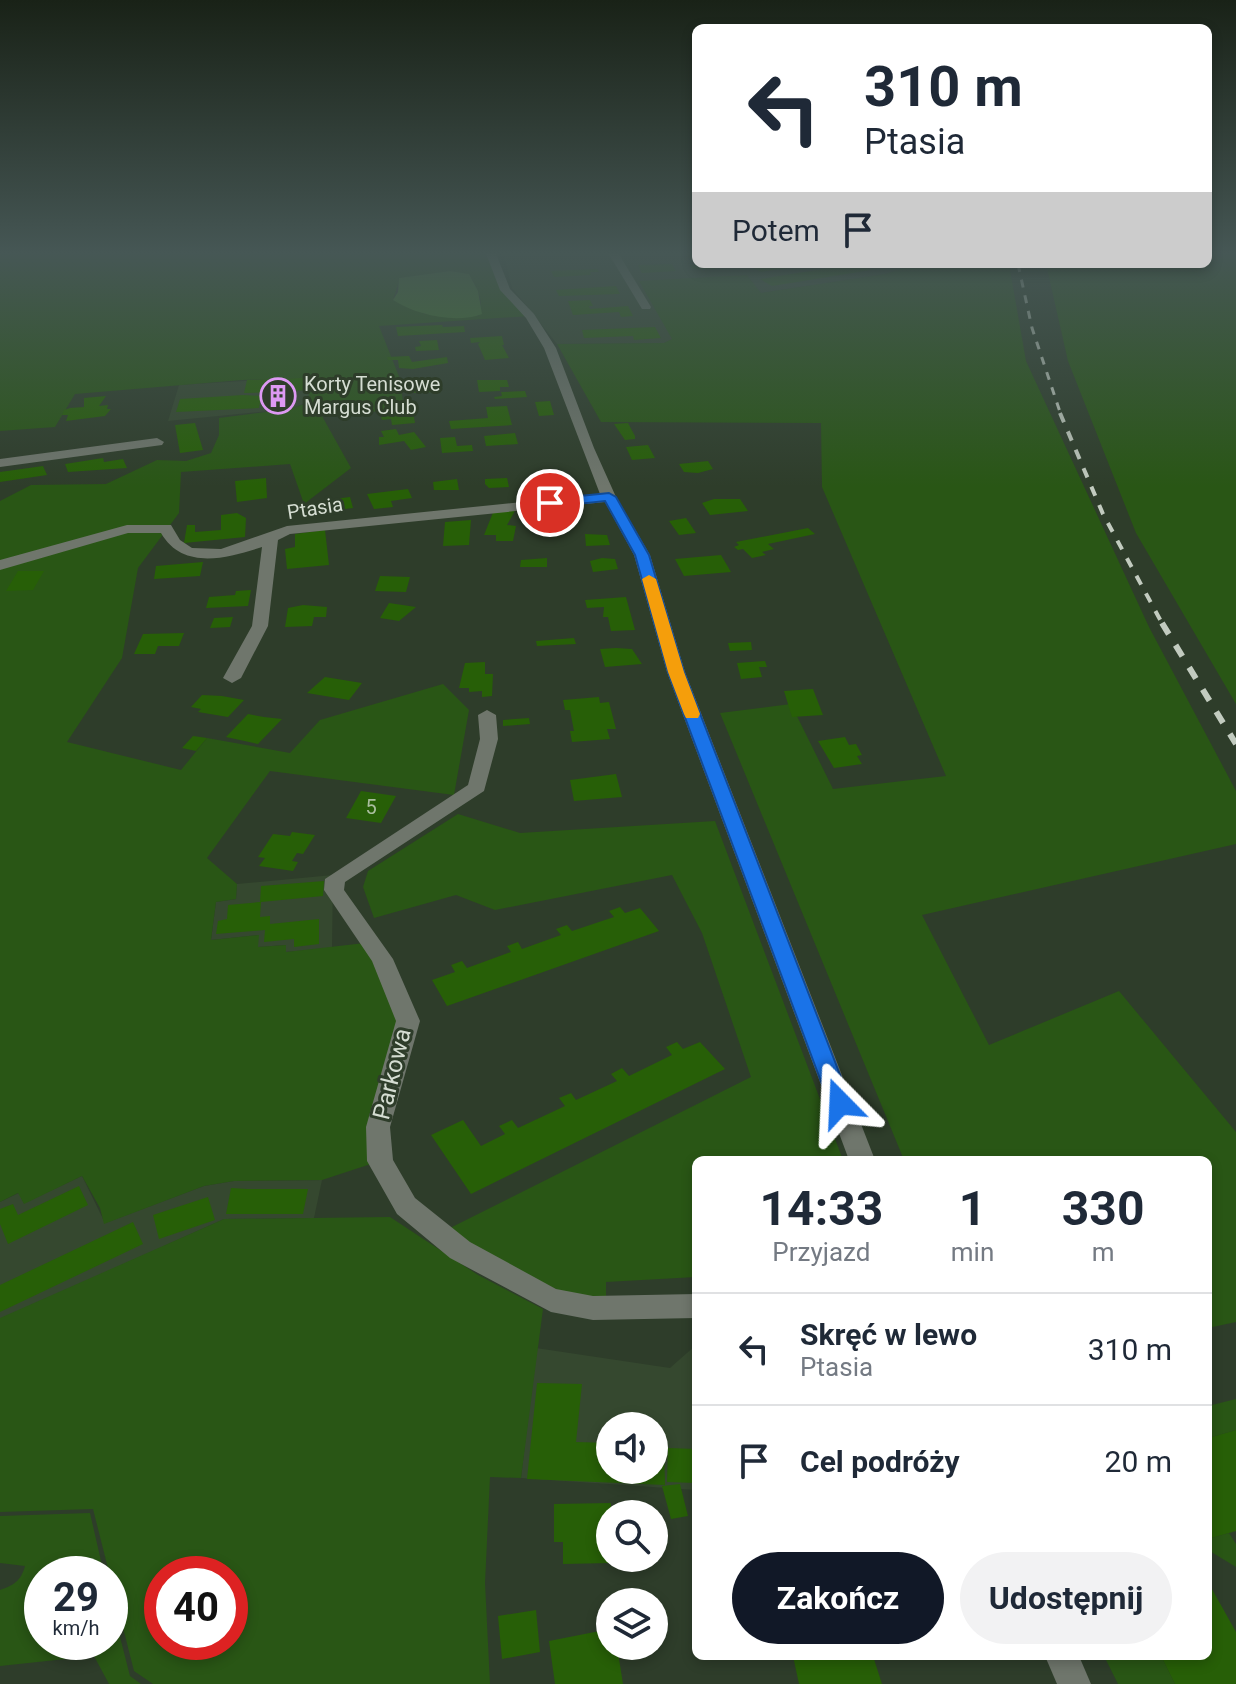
<!DOCTYPE html>
<html lang="pl">
<meta charset="utf-8">
<style>
:root{--surface:#fff;--page:#f2f2f3;--text:#1f2937;--muted:#747a83;--line:#e0e1e3;--accent:#111827}
body{margin:0;font-family:Roboto,sans-serif;background:var(--page);color:var(--text);height:100vh;display:flex;flex-direction:column;font-size:30px;white-space:nowrap}
*{box-sizing:border-box;margin:0}
p{font-size:26px;color:var(--muted)}
.icon{flex:none;width:44px;height:44px;fill:none;stroke:currentColor;stroke-width:2;stroke-linecap:round;stroke-linejoin:round}
.map{position:relative;flex:1;overflow:hidden}
.sheet{position:absolute;left:692px;top:1156px;width:520px;height:504px;display:flex;flex-direction:column;background:var(--surface);border-radius:12px;box-shadow:0 4px 12px #0003}
.sheet>*{flex:none}
.guide{position:absolute;left:692px;top:24px;width:520px;height:244px;border-radius:12px;box-shadow:0 4px 12px #0003;background:#fff;color:var(--text);overflow:hidden}
.controls{position:absolute;left:596px;top:1412px;display:grid;gap:16px}
.controls a{display:grid;place-items:center;width:72px;height:72px;border-radius:50%;background:var(--surface);box-shadow:0 4px 12px #0003;font-size:40px}
.speed{position:absolute;left:24px;top:1556px;display:flex;gap:16px;font-size:40px;font-weight:700;text-align:center}
.speed>*{display:grid;place-content:center;width:104px;height:104px;border-radius:50%;background:var(--surface);box-shadow:0 4px 12px #0003;line-height:1}
.speed small{font-size:20px;font-weight:400}
.speed .limit{border:12px solid #d22;background:#fff;color:#111}
.pin{position:absolute;display:grid;place-items:center;width:68px;height:68px;color:#fff;margin:-34px;border:4px solid #fff;border-radius:50%;box-shadow:0 2px 8px #0007}
.me{position:absolute;width:88px;margin:-44px;rotate:339deg;stroke-linejoin:round;filter:drop-shadow(0 0 6px #0008)}
.turn{display:flex;align-items:center;gap:28px;height:168px;padding:0 40px;font-size:36px}
.turn .icon{width:104px;height:104px;stroke-width:2.5}
.turn b{display:block;font-size:56px;line-height:68px}
.then{display:flex;align-items:center;height:76px;padding:0 40px;background:#0003;gap:16px;font-size:30px}
.eta{display:flex;justify-content:space-evenly;align-items:center;height:136px;text-align:center}
.eta b{font-size:48px;font-weight:700;line-height:56px}
.cta{display:flex;gap:16px;margin-top:auto;padding:16px 40px}
.cta a{flex:1;height:92px;border-radius:48px;background:var(--accent);color:#fff;font-size:32px;font-weight:700;line-height:92px;text-align:center}
.cta a+a{background:var(--page);color:var(--text)}
ul{padding:0;list-style:none}
li{display:flex;align-items:center;gap:24px;height:112px;padding:0 40px;border-top:2px solid var(--line)}
li div{flex:1}
li b{display:block;font-size:30px}
li em{font-style:normal}
.map>svg:first-child{display:block}
</style>
<div class="map">
<svg width="1236" height="1684" viewBox="0 0 1236 1684">
<rect width="100%" height="100%" fill="#2e3d2a"/>
<g fill="#35482f" fill-rule="evenodd">
<polygon points="503,251 696,251 696,264 914,264 885,274 761,293 640,281 673,339 664,343 557,344 512,288"/>
<polygon points="325,376 325,390 308,402 290,409 168,421 179,385"/>
<polygon points="333,875 332,948 285,952 286,945 258,947 258,935 211,940 216,902 236,899 237,884"/>
<polygon points="82,1176 105,1223 204,1186 234,1181 322,1180 314,1218 224,1219 0,1320 0,1202 19,1193 24,1203"/>
<path d="M696 1345V1490L521 1478 536 1348 670 1368ZM610 1426H654V1470H610Z"/>
</g>
<g fill="#295615" fill-rule="evenodd">
<path d="M0 251H484L486 257 492 256 505 290 530 316 379 326 400 379 404 409 322 416 351 468 304 504 290 464 181 472 179 513 138 568 122 658 67 742 181 770 207 738 290 753 320 720 443 684 469 710 454 795 270 771 207 858 237 884 236 899 216 902 211 940 259 935 258 947 286 945V952L365 943 408 1021 380 1161 322 1180 234 1181 204 1186 104 1224 100 1208 82 1176 24 1204 18 1193 0 1202V501L31 485 106 484 157 460 186 461 211 453 219 435V418L289 409 308 403 309 392 325 389V377L242 380 75 394 55 427 0 431ZM450 271 469 274C477 288 485 300 478 316L425 314 393 300 400 278Z"/>
<polygon points="1208,251 1236,251 1236,704 1136,533 1068,361 1046,264 1208,264"/>
<polygon points="914,264 1009,264 1026,361 1149,627 1236,791 1236,844 922,915 989,1045 1119,991 1236,1132 1236,1322 1208,1328 1208,1160 904,1160 720,713 791,704 833,789 946,776 822,487 821,423 601,422 557,344 664,343 672,339 639,281 747,275 761,293 885,274"/>
<polygon points="458,814 520,833 715,821 843,1160 696,1160 696,1277 606,1282 606,1300 560,1291 504,1264 448,1229 751,1077 702,933 672,875 495,910 456,895 374,918 363,887 368,871"/>
<path d="M390 1217 478 1275 543 1309 521 1478 490 1477 485 1583 490 1684H153L134 1671 93 1509 0 1512V1318L224 1219ZM162 1574H230V1642H162Z"/>
<polygon points="1236,1399 1236,1430 1208,1438 1208,1406"/>
<path d="M90 1513 104 1574H42V1642H110V1598L130 1676 141 1684H109L94 1656 0 1666V1590C14 1585 21 1581 25 1566L0 1563V1516Z"/>
<polygon points="1229,1533 1236,1544 1236,1567 1208,1550 1208,1539"/>
<polygon points="1104,1656 1161,1656 1175,1684 1118,1684"/>
</g>
<path fill="#3e7726" d="M450 271 469 274 478 291 482 314C456 324 416 315 393 300L398 292 399 278Z"/>
<g fill="#275f07">
<polygon points="688,255 696,255 696,264 713,264 716,269 692,269 690,265 695,265"/>
<polygon points="672,264 676,271 642,273 638,265"/>
<polygon points="761,264 803,264 803,266 761,272 750,266"/>
<polygon points="854,264 871,264 865,267 871,270 772,286 760,279"/>
<polygon points="597,269 599,272 590,272 591,275 554,277 551,271"/>
<polygon points="616,286 620,294 559,296 556,290"/>
<polygon points="590,300 593,306 589,306 590,309 628,306 633,316 621,317 619,312 573,315 568,301"/>
<polygon points="442,325 443,327 464,326 465,332 398,336 396,327"/>
<polygon points="655,327 661,338 634,340 633,336 584,338 582,330"/>
<polygon points="502,336 504,345 502,345 509,358 485,360 478,344 480,342 471,343 470,338"/>
<polygon points="437,340 439,350 416,351 415,347 421,346 419,341"/>
<polygon points="409,356 412,362 447,357 448,363 413,369 399,368 398,360 388,360 387,357"/>
<polygon points="325,377 325,389 292,391 289,397 264,398 265,394 284,392 244,393 247,380"/>
<polygon points="477,380 507,380 509,387 500,387 500,391 479,392"/>
<polygon points="433,384 434,392 414,393 413,385"/>
<polygon points="525,391 527,397 495,399 494,397 502,396 501,392"/>
<polygon points="243,395 261,396 259,408 176,412 180,399"/>
<polygon points="106,396 99,406 108,405 107,409 111,409 105,416 66,421 68,415 62,415 64,410 70,408 84,407 84,398"/>
<polygon points="550,401 554,415 539,416 535,402"/>
<polygon points="507,406 512,425 451,429 449,421 488,418 486,407"/>
<polygon points="413,412 415,423 392,425 391,419 382,420 381,417 391,416 390,413"/>
<polygon points="195,423 203,450 180,453 175,425"/>
<polygon points="628,423 635,436 635,439 625,440 614,424"/>
<polygon points="396,429 399,435 414,432 426,447 411,450 404,441 379,445 379,437 384,437 381,431"/>
<polygon points="515,433 518,444 486,446 484,436"/>
<polygon points="455,437 457,446 472,445 473,451 442,453 440,438"/>
<polygon points="648,445 655,458 632,460 626,447"/>
<polygon points="103,458 104,462 123,459 127,468 68,472 65,464"/>
<polygon points="708,461 713,469 698,473 684,472 679,464"/>
<polygon points="43,466 47,475 0,482 0,472"/>
<polygon points="557,475 560,484 538,486 531,476"/>
<polygon points="266,478 267,498 237,502 235,481"/>
<polygon points="507,478 509,487 489,488 485,484 485,479"/>
<polygon points="457,479 459,490 434,490 433,482"/>
<polygon points="408,489 412,498 391,501 393,507 374,509 367,494"/>
<polygon points="350,497 353,508 337,510 334,499"/>
<polygon points="714,499 740,499 748,511 710,515 702,503"/>
<polygon points="516,509 507,525 516,526 513,541 496,541 496,535 484,535 494,510"/>
<polygon points="237,513 246,518 245,537 184,543 187,525 195,525 195,532 221,530 221,515"/>
<polygon points="686,518 696,533 679,535 669,521"/>
<polygon points="471,520 469,545 443,546 445,522"/>
<polygon points="808,528 815,534 768,544 774,549 762,552 766,555 752,558 743,549 738,550 734,547 739,545 736,542"/>
<polygon points="325,530 329,565 287,569 285,549 295,547 295,534"/>
<polygon points="585,534 607,535 610,545 586,546"/>
<polygon points="721,555 731,572 684,576 675,559"/>
<polygon points="547,558 547,567 520,567 521,560"/>
<polygon points="602,558 615,559 618,569 593,572 590,561"/>
<polygon points="203,562 200,576 154,579 156,566"/>
<polygon points="18,571 44,571 33,590 6,591"/>
<polygon points="380,576 410,577 406,592 375,591"/>
<polygon points="251,590 248,606 206,608 209,597 235,595 236,591"/>
<polygon points="626,597 635,630 611,631 608,617 603,617 604,607 587,608 585,600"/>
<polygon points="389,603 416,607 399,621 380,618"/>
<polygon points="303,605 327,607 326,617 314,617 312,626 285,627 288,608"/>
<polygon points="233,617 230,627 210,628 214,618"/>
<polygon points="184,633 179,646 158,646 155,654 134,654 143,634"/>
<polygon points="574,638 576,644 537,646 536,641"/>
<polygon points="751,642 752,650 730,651 728,643"/>
<polygon points="616,648 632,649 642,664 605,667 600,649"/>
<polygon points="765,661 767,667 759,667 762,677 741,679 737,663"/>
<polygon points="485,662 485,674 493,674 492,696 482,697 482,691 469,692 469,688 459,688 465,663"/>
<polygon points="325,677 362,683 349,700 307,693"/>
<polygon points="813,689 823,715 792,717 784,691"/>
<polygon points="202,695 222,696 244,700 228,717 198,712 201,709 191,707"/>
<polygon points="599,697 600,703 609,702 610,706 616,729 607,729 610,739 572,742 570,731 574,731 570,710 565,710 563,700"/>
<polygon points="248,714 264,717 282,719 258,744 226,737"/>
<polygon points="529,718 530,724 503,726 503,720"/>
<polygon points="193,736 207,738 196,751 182,748"/>
<polygon points="845,737 849,745 856,744 862,755 857,756 862,764 834,768 818,741"/>
<polygon points="616,774 622,797 574,801 570,780"/>
<polygon points="361,791 396,796 381,823 346,818"/>
<polygon points="292,832 315,835 303,854 297,853 292,861 298,862 293,871 259,866 265,858 258,857 273,834 290,836"/>
<polygon points="324,881 323,896 261,902 260,917 270,916 270,924 319,919 319,944 294,947 294,939 264,942 265,930 216,934 218,921 227,919 228,905 260,902 261,886"/>
<polygon points="620,907 625,913 640,908 659,931 447,1006 432,980 455,972 451,965 462,961 467,968 511,952 507,946 518,942 522,949 561,935 556,929 567,925 572,931 614,917 609,911"/>
<polygon points="677,1042 683,1049 700,1042 725,1069 471,1194 431,1135 463,1120 481,1146 505,1134 499,1126 512,1120 518,1128 565,1106 559,1098 571,1093 576,1100 617,1081 611,1074 622,1068 629,1076 672,1055 666,1047"/>
<polygon points="79,1186 88,1205 8,1244 0,1224 0,1209 13,1204 18,1215"/>
<polygon points="231,1188 247,1189 308,1189 303,1214 226,1214"/>
<polygon points="208,1197 215,1220 159,1239 153,1215"/>
<polygon points="133,1222 143,1244 0,1312 0,1285"/>
<polygon points="537,1383 582,1384 576,1442 610,1443 610,1470 654,1470 654,1446 664,1446 665,1485 527,1479"/>
<polygon points="1236,1430 1236,1531 1208,1539 1208,1438"/>
<polygon points="668,1448 696,1449 696,1483 667,1482"/>
<polygon points="680,1484 688,1516 671,1519 662,1486"/>
<polygon points="611,1503 611,1563 563,1564 563,1542 554,1542 554,1504"/>
<polygon points="1208,1582 1236,1632 1236,1684 1175,1684 1161,1656 1208,1656"/>
<polygon points="536,1610 540,1652 502,1659 498,1616"/>
<polygon points="610,1629 610,1646 617,1646 623,1684 555,1684 549,1641"/>
<polygon points="793,1656 873,1656 882,1684 799,1684"/>
</g>
<g fill="none" stroke-linecap="round" stroke-linejoin="round">
<g fill="#6f766c" fill-rule="evenodd">
<path d="M485 251H495L510 289 534 314 556 348 594 448 616 497 650 555 685 672 875 1160H849L667 672 634 555 605 502 290 534 278 540 268 626 241 678 232 683 223 678 252 626 262 547C228 558 183 571 161 533H128L0 570V560L127 525H171L180 540 192 548 221 549 287 526 600 494 544 348 526 318 500 290Z"/>
<polygon points="607,251 617,251 651,307 650,309 642,309"/>
<polygon points="157,438 164,442 162,445 0,467 0,459"/>
<polygon points="487,710 496,715 498,739 484,791 345,882 344,890 393,959 420,1021 390,1127 393,1160 415,1198 470,1242 556,1289 593,1296 696,1294 696,1318 593,1320 551,1312 450,1258 397,1214 367,1161 366,1127 396,1021 372,961 324,890 325,879 468,785 480,739 478,715"/>
<polygon points="1045,1656 1079,1656 1091,1684 1057,1684"/>
</g>
<polyline stroke="#c2cbbf" stroke-width="3" stroke-dasharray="8 8" stroke-linecap="butt" points="1018,264 1032,328 1061,415"/>
<polyline stroke="#c2cbbf" stroke-width="4" stroke-dasharray="10 10" stroke-linecap="butt" points="1060,413 1103,514 1163,625"/>
<polyline stroke="#c2cbbf" stroke-width="6" stroke-dasharray="13 13" stroke-linecap="butt" points="1162,623 1236,744"/>
</g>
<linearGradient id="sky" x2="0" y2="1"><stop stop-color="#192217"/><stop offset="0.52" stop-color="#465755"/><stop offset="1" stop-color="#465755" stop-opacity="0"/></linearGradient>
<rect width="1236" height="487" fill="url(#sky)"/>
<polygon fill="#1a73e8" stroke="#114b97" stroke-width="2" points="609,493 616,497 649,555 684,672 851,1103 848,1109 840,1111 832,1109 829,1103 668,672 635,555 605,501 550,507 544,503 550,499"/>
<polygon fill="#f59e0b" points="649,575 656,579 684,672 700,714 698,718 686,718 684,714 668,672 642,579"/>
<defs>
<symbol id="building-ring" viewBox="-11 -11 22 22"><circle r="9.5" fill="#2e3d2a" stroke="#dd99f3" stroke-width="1.5"/><path d="M-4-6H4V6H1V3H-1V6H-4ZM-2.5-4.3h1.7v1.8h-1.7ZM.8-4.3h1.7v1.8H.8ZM-2.5-1h1.7V.8h-1.7ZM.8-1h1.7V.8H.8Z" fill="#dd99f3"/></symbol>
</defs>
<g fill-rule="evenodd">
<use href="#building-ring" x="258" y="376" width="40" height="40"/>
</g>
<g text-anchor="middle" dominant-baseline="central" stroke-width="6" stroke-linejoin="round" paint-order="stroke">
<g font-size="20" fill="#d5ddd2" stroke="#2e3d2a" text-anchor="start">
<text x="304" y="384">Korty Tenisowe<tspan x="304" dy="23">Margus Club</tspan></text>
</g>
<g font-size="20" fill="#d5ddd2" stroke="#2e3d2a">
<text transform="translate(315 508) rotate(-9)">Ptasia</text>
</g>
<g font-size="20" fill="#aabe9f">
<text x="371" y="807">5</text>
</g>
<g font-size="24" fill="#d5ddd2" stroke="#2e3d2a">
<text transform="translate(392 1074) rotate(-76)">Parkowa</text>
</g>
</g>
</svg>
<div class="controls">
<a><svg class="icon" aria-label="sound" viewBox="0 0 24 24"><path d="M4 9h4l5-4v14l-5-4H4zM17 9q2 3 0 6"/></svg></a>
<a><svg class="icon" aria-label="search" viewBox="0 0 24 24"><circle cx="10" cy="10" r="6"/><path d="M15 15l6 6"/></svg></a>
<a><svg class="icon" aria-label="layers" viewBox="0 0 24 24"><path d="M12 4l9 5-9 5-9-5zM3 14l9 5 9-5"/></svg></a>
</div>
<div class="speed"><div>29<small>km/h</small></div><div class="limit">40</div></div>
<div class="pin" style="left:550px;top:503px;background:#d93025"><svg class="icon" aria-label="arrive" viewBox="0 0 24 24"><path d="M6 21V4h12l-3 4 3 4H6"/></svg></div>
<svg class="me" style="left:840px;top:1103px" viewBox="-20 -20 40 40"><path d="M0-17L14 15 0 8-14 15z" fill="#1a73e8" stroke="#fff" stroke-width="4"/></svg>
<div class="guide">
<div class="turn"><svg class="icon" aria-label="left" viewBox="0 0 24 24"><path d="M17 20v-9H6M10 6l-5 5 5 5"/></svg><div><b>310 m</b>Ptasia</div></div>
<div class="then">Potem<svg class="icon" aria-label="arrive" viewBox="0 0 24 24"><path d="M6 21V4h12l-3 4 3 4H6"/></svg></div>
</div>
<section class="sheet">
<div class="eta">
<div><b>14:33</b><p>Przyjazd</p></div>
<div><b>1</b><p>min</p></div>
<div><b>330</b><p>m</p></div>
</div>
<ul>
<li><svg class="icon" aria-label="left" viewBox="0 0 24 24"><path d="M17 20v-9H6M10 6l-5 5 5 5"/></svg><div><b>Skręć w lewo</b><p>Ptasia</p></div><em>310 m</em></li>
<li><svg class="icon" aria-label="arrive" viewBox="0 0 24 24"><path d="M6 21V4h12l-3 4 3 4H6"/></svg><div><b>Cel podróży</b></div><em>20 m</em></li>
</ul>
<div class="cta"><a>Zakończ</a><a>Udostępnij</a></div>
</section>
</div>
